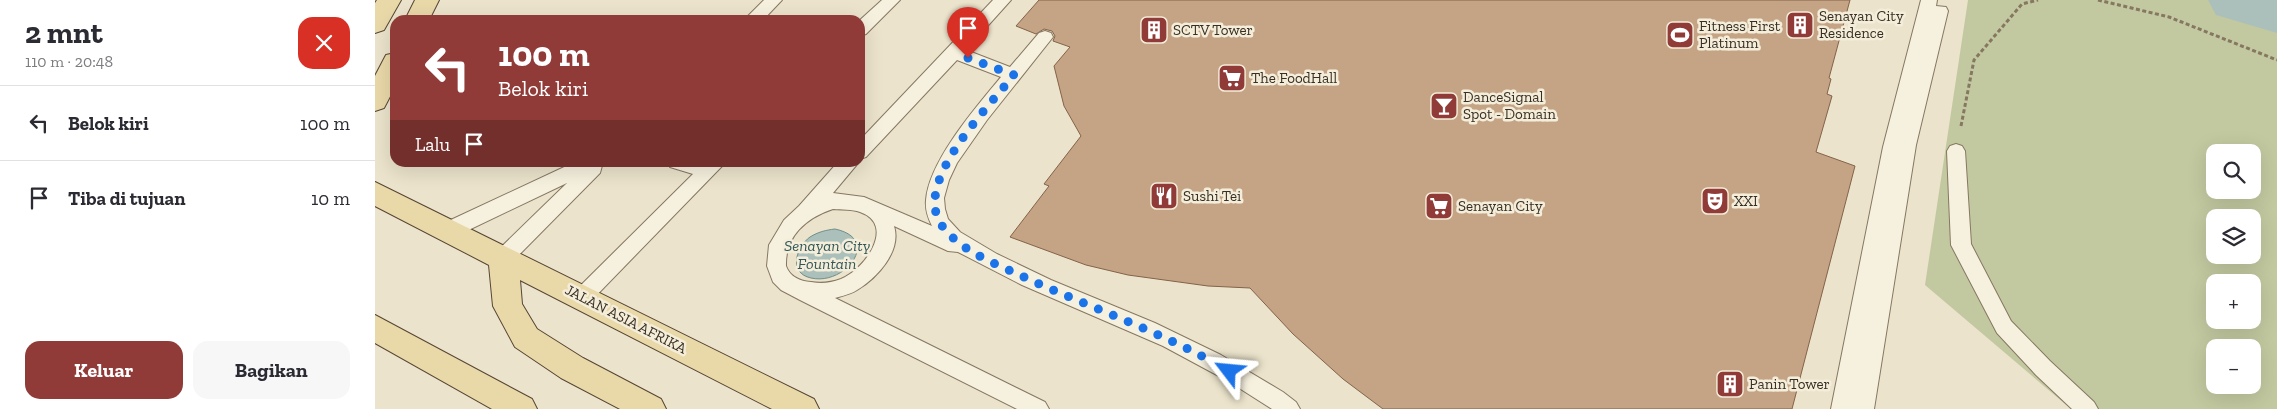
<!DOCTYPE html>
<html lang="id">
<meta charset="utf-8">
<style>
:root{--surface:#fff;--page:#f7f7f7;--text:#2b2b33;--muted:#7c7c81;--line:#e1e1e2;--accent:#903b37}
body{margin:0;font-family:"Zilla Slab",serif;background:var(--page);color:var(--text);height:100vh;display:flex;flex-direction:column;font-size:19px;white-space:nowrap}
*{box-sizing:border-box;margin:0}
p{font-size:16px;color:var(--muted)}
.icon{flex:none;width:28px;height:28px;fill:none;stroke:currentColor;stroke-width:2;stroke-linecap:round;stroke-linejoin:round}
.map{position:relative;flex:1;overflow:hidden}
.drawer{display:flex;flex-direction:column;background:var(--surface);width:375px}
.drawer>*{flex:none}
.banner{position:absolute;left:15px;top:15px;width:475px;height:152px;border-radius:15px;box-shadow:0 5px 20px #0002;background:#903b37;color:#fff;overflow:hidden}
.tools{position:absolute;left:1831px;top:144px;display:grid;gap:10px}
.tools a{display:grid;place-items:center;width:55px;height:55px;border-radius:10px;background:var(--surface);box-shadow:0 5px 20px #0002;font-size:25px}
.pin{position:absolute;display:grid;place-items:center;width:42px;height:42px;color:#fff;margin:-51px -21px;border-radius:50% 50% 50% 0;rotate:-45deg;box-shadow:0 0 5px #0007}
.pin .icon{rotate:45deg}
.me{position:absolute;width:55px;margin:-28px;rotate:299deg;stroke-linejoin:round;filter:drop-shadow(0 0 4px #0008)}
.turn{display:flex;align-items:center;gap:18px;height:105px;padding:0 25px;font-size:22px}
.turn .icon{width:65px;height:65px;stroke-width:2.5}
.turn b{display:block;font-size:35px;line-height:42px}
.then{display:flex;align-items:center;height:48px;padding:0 25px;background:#0003;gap:10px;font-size:19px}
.round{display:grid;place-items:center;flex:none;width:52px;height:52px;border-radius:15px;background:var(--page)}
.summary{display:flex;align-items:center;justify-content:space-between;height:85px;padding:0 25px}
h1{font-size:30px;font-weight:700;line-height:38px}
.action{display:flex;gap:10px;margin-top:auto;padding:10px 25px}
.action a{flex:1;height:58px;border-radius:15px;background:var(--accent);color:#fff;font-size:20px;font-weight:700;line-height:58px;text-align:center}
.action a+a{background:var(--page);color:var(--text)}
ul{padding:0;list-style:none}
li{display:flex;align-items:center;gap:15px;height:75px;padding:0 25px;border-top:1px solid var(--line)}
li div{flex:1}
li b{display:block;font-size:19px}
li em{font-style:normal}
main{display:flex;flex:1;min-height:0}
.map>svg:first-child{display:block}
</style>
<main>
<section class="drawer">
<div class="summary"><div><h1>2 mnt</h1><p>110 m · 20:48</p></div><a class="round" style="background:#d93025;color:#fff"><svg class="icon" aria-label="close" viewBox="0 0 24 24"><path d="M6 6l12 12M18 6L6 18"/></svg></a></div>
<ul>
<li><svg class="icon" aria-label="left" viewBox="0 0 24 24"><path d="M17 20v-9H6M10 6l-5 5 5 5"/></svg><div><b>Belok kiri</b></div><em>100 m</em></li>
<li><svg class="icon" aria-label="arrive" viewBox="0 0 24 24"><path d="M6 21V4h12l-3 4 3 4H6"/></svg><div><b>Tiba di tujuan</b></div><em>10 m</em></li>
</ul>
<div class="action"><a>Keluar</a><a>Bagikan</a></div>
</section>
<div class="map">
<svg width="1902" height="409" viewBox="0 0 1902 409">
<rect width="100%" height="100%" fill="#ebe3cb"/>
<path fill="#c2c9a0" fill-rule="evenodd" d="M1593 0H1902V409H1696L1550 285ZM1840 152H1878V190H1840ZM1840 218H1878V255H1840ZM1840 282H1878V320H1840ZM1840 348H1878V385H1840Z"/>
<path fill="#abc0bb" stroke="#728e89" d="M460 229C507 239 470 286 436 278 413 273 421 247 435 237 443 232 451 230 460 229Z"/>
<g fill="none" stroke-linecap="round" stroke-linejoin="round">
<polygon fill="#abc0bb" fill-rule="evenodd" points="1833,0 1902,0 1902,33 1841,15"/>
</g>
<polygon fill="#c5a385" stroke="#836349" points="664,0 1475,0 1454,78 1456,79 1452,94 1457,96 1441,152 1480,166 1417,409 1008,409 968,379 918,334 875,288 833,286 753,275 711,265 635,237 674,186 669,184 706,136 689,106 679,66 695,47 678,41 680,36 677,31 669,29 661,34 641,26"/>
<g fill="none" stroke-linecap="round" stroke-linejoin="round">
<defs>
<g id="lane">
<polygon points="389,0 407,0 388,20 369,20"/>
<polygon points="507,0 525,0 491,34 485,36 485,20"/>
<path d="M618 0H636L591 50 635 67 664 33 670 31 676 33 678 37 612 120 582 163 574 180 569 198 570 209 573 219 585 232 622 254 676 280 780 323 846 355 908 392 921 402 925 409H897L853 381 788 346 647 285 583 252 573 251 519 226C527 251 502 278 482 290 476 294 467 296 460 298L670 402 674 409H642L425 300 406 290 398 282 392 266 394 245 409 220 424 206 463 162H484L458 193 489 197 557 226C553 218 550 210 551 200 554 161 601 107 626 77L582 60 491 157 485 159V140ZM458 209C466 210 477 209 485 212 522 225 489 270 466 279 455 283 447 284 436 282 425 281 415 277 411 266 410 236 431 218 458 209Z"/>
<polygon points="1546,0 1562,0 1561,6 1571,7 1573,11 1541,145 1499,409 1456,409 1508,147"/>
<polygon points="1581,144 1587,146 1590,151 1596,244 1636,321 1675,361 1719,402 1723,409 1697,409 1661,375 1622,333 1576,245 1572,151 1575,146"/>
<polygon points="200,162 228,162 225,173 135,264 128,266 121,264 118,258 121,252 192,183 79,237 72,239 65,237 62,231 65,225"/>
<polygon points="292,162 351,162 214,303 207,306 200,303 197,297 200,291 318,174 295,167"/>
</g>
<g id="primary">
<polygon points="2,0 26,0 9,30 0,33 0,3"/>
<polygon points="40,0 64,0 54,20 30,20"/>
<polygon points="20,53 20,87 9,108 0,111 0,76 11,55"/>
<polygon points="0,182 439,399 444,409 397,409 145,280 147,304 162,329 208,358 286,399 291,409 245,409 186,378 140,347 118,306 114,265 0,206"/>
<polygon points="0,315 157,399 162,409 117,409 0,343"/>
</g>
</defs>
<use href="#lane" stroke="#867761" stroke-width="2"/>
<use href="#primary" stroke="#554534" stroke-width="2"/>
<g stroke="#867761" stroke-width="3" stroke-dasharray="4 2.5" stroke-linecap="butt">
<polyline points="1723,0 1794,17 1902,60"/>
<polyline points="1586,126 1599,60 1647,4 1663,0"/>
</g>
<use href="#lane" fill="#f6f0de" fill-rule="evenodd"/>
<use href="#primary" fill="#e9d8a8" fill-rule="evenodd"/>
</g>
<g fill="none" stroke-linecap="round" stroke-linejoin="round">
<path stroke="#1a73e8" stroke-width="9" stroke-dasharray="0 16.2" d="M593 58 639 75C613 107 564 157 560 198 558 212 565 226 575 235 595 255 626 266 651 278 719 309 789 333 854 371"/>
</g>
<defs>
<symbol id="building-square" viewBox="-11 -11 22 22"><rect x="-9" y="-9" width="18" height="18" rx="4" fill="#903b37" stroke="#f3edda"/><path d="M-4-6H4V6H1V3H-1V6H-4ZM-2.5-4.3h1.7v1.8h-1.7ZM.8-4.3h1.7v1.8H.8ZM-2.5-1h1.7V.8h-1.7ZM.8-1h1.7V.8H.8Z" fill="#fff"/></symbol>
<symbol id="stadium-square" viewBox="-11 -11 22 22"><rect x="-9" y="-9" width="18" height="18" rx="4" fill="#903b37" stroke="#f3edda"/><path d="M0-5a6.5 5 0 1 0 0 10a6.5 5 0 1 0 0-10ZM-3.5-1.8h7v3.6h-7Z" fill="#fff"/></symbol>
<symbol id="supermarket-square" viewBox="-11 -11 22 22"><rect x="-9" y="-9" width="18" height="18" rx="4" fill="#903b37" stroke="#f3edda"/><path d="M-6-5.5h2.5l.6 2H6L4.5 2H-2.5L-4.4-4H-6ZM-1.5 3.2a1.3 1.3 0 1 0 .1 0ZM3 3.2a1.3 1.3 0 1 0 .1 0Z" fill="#fff"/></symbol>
<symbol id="bar-square" viewBox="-11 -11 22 22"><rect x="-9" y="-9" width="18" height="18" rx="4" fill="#903b37" stroke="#f3edda"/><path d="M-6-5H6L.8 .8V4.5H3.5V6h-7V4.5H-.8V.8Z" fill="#fff"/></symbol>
<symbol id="restaurant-square" viewBox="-11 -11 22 22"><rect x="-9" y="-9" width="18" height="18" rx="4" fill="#903b37" stroke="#f3edda"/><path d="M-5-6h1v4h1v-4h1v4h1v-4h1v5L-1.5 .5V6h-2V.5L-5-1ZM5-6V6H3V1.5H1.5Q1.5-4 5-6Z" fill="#fff"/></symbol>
<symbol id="theatre-square" viewBox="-11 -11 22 22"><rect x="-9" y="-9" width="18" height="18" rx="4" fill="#903b37" stroke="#f3edda"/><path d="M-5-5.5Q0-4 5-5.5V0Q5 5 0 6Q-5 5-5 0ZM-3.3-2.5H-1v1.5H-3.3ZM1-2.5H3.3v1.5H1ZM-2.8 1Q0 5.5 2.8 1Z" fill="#fff"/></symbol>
</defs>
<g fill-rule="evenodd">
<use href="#building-square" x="1409" y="9" width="32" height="32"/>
<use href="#building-square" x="763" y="14" width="32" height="32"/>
<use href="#stadium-square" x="1289" y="19" width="32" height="32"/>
<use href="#supermarket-square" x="841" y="62" width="32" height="32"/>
<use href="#bar-square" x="1053" y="90" width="32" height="32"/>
<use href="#restaurant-square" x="773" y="180" width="32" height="32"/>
<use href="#theatre-square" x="1324" y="185" width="32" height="32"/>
<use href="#supermarket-square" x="1048" y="190" width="32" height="32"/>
<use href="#building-square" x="1339" y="368" width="32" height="32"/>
</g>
<g text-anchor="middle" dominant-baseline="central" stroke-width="5" stroke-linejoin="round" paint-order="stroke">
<g font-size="15" fill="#392e23" stroke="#f3edda" text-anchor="start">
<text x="1444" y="16">Senayan City<tspan x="1444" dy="17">Residence</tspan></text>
<text x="1324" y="26">Fitness First<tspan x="1324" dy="17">Platinum</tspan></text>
<text x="798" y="30">SCTV Tower</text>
<text x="876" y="78">The FoodHall</text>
<text x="1088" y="97">DanceSignal<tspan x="1088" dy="17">Spot - Domain</tspan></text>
<text x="808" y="196">Sushi Tei</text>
<text x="1359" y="201">XXI</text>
<text x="1083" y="206">Senayan City</text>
<text x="1374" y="384">Panin Tower</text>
</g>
<g font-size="15" fill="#392e23" stroke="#f3edda">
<text transform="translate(251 319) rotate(27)">JALAN ASIA AFRIKA</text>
</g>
<g font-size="16" font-style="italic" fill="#335756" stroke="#f3edda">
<text x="452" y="245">Senayan City<tspan x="452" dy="18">Fountain</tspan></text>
</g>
</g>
</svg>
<div class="tools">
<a><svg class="icon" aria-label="search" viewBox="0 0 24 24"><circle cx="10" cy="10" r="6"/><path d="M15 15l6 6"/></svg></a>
<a><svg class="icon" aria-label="layers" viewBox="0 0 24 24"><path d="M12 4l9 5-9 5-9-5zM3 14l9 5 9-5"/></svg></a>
<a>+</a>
<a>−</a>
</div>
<div class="pin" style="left:593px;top:58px;background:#d93025"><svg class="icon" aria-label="arrive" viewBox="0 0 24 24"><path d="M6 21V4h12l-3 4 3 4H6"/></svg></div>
<svg class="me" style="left:854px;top:371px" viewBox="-20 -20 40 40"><path d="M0-17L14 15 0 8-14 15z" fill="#1a73e8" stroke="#fff" stroke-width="4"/></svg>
<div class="banner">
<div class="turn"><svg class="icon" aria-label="left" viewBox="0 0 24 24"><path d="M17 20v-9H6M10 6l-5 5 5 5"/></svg><div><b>100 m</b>Belok kiri</div></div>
<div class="then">Lalu<svg class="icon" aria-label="arrive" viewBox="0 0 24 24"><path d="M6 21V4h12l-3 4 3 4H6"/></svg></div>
</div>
</div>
</main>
